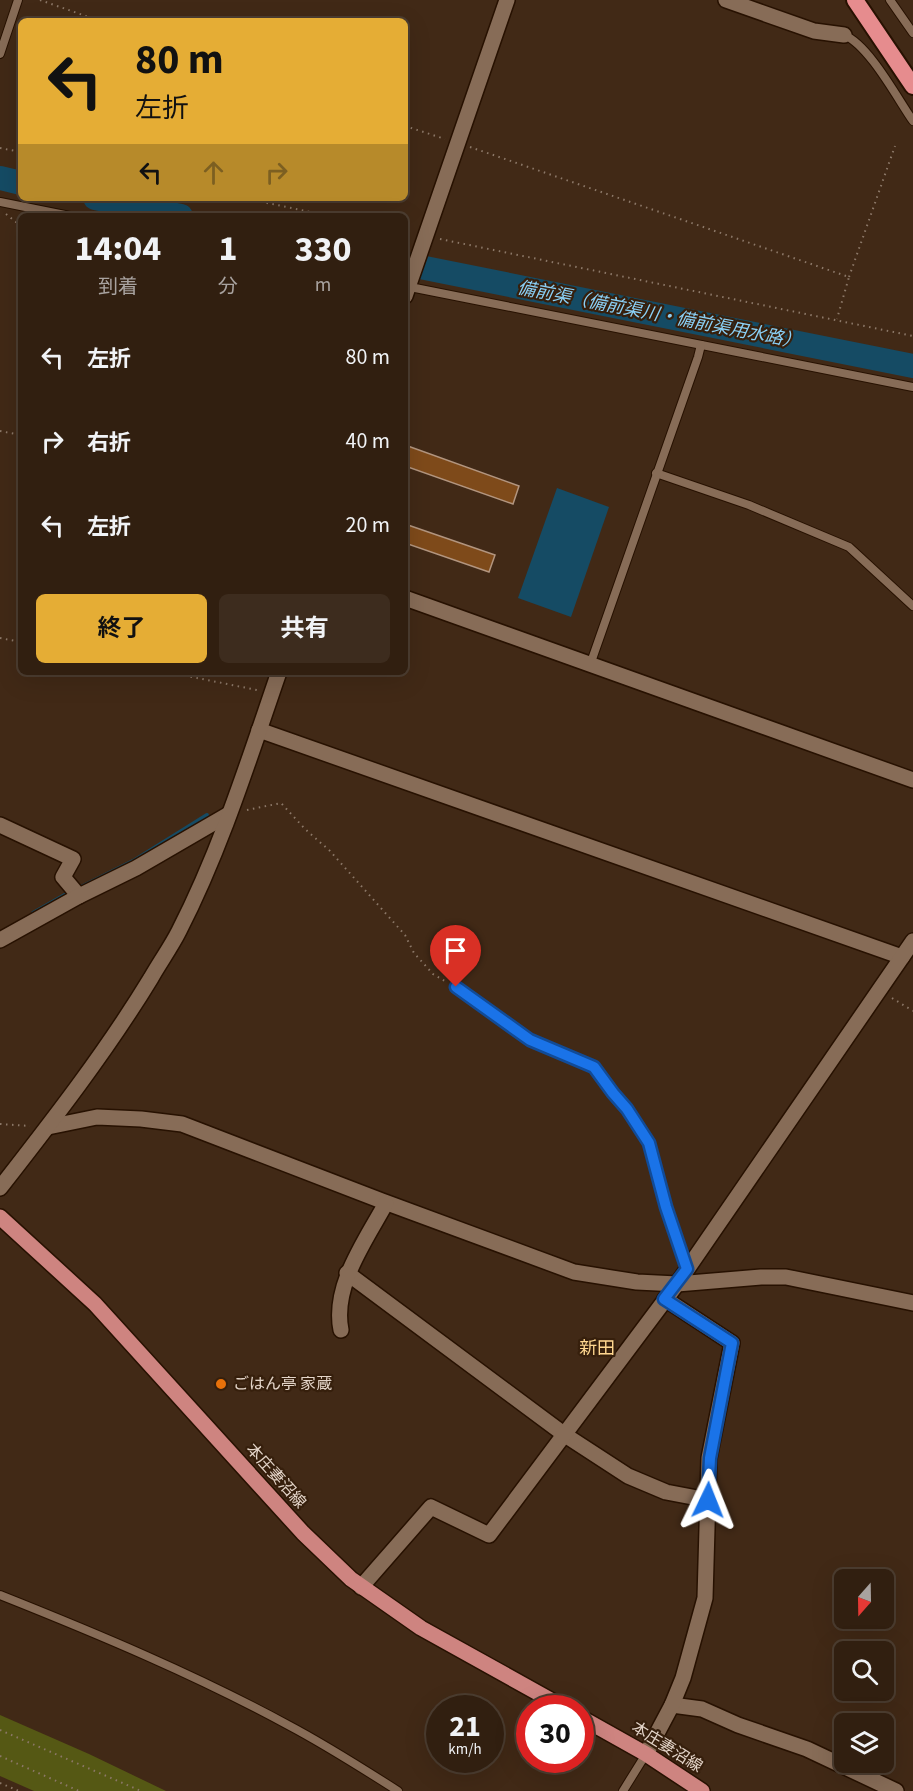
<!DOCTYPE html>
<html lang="ja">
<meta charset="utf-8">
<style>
:root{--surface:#311f10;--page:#3d2c1e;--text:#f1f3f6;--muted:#a8a29f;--line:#4c3d30;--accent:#e5ad35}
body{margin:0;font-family:"Source Sans 3","Noto Sans JP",sans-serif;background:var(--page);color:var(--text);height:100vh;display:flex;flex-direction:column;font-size:22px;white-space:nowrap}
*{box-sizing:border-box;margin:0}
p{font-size:20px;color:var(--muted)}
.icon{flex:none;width:33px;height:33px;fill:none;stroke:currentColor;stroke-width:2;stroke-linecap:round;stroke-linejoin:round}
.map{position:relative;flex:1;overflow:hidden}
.drawer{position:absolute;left:18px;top:213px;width:390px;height:462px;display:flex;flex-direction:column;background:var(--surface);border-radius:9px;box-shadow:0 6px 24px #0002,0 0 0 2px var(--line)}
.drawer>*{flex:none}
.top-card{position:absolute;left:18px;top:18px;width:390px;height:183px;border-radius:9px;box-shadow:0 6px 24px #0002,0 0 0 2px var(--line);background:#e5ad35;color:#111;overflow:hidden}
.needle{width:39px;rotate:200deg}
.buttons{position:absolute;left:834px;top:1569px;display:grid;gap:12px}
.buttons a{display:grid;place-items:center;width:60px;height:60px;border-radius:9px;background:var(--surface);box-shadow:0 6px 24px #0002,0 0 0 2px var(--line);font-size:30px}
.speed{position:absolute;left:426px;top:1695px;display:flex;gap:12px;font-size:30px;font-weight:700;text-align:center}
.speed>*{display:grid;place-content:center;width:78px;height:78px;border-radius:50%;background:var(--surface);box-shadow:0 6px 24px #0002,0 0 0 2px var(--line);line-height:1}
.speed small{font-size:15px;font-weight:400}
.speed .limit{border:9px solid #d22;background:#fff;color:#111}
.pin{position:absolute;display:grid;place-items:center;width:51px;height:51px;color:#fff;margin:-62px -26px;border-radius:50% 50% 50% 0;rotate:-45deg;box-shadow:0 0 6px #0007}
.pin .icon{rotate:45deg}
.me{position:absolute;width:66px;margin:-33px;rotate:2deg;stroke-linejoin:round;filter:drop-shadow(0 0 4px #0008)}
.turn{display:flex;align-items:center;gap:21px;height:126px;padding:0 18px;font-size:27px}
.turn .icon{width:78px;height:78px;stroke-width:2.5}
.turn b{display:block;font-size:42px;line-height:51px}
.lanes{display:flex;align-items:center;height:57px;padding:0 18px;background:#0003;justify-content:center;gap:30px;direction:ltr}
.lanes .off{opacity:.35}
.eta{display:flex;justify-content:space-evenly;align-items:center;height:102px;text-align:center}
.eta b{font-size:36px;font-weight:700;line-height:42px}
.primary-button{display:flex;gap:12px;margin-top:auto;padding:12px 18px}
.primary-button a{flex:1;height:69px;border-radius:9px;background:var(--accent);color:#111;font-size:24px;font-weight:700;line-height:69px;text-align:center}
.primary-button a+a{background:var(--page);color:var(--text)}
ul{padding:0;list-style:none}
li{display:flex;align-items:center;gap:18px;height:84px;padding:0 18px}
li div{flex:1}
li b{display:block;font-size:22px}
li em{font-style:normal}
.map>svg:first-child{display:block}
</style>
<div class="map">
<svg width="913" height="1791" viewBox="0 0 913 1791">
<rect width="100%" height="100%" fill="#412916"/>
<polygon fill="#555814" points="0,1715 89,1754 166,1791 34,1791 0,1776"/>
<polygon fill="#154b64" points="557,488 609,507 571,617 518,598"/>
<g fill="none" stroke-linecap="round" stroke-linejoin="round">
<g stroke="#154b64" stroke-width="4">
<polyline points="77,889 135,860 207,815"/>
<polyline points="33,913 70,892"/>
</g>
<g stroke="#154b64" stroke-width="24">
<polyline points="0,178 21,183"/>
<polyline points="95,198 181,216"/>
<polyline points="405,264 913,366"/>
</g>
</g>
<g fill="#7e4a1a" stroke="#b2957f" stroke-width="1.5">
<polygon points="405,445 519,486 513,504 405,466"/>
<polygon points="405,524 495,555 489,572 405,543"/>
</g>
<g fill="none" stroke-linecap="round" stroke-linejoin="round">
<defs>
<g id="service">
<polyline points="890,0 913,33"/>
<path d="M844 35C869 45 897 98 913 121"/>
<polyline points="0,54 18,0"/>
<polyline points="0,202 70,216"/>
<polyline points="405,286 913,387"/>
<polyline points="656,473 749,505 849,547 913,606"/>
<polyline points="590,665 698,357 701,345"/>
<polyline points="456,987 530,1040 594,1067 613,1093 627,1109 649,1143 666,1207 687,1269"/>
<path d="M0 1595C98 1634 196 1675 288 1725 326 1745 362 1768 398 1791"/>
<polyline points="623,1791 646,1754"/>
</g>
<g id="minor">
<polyline points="726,0 814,31 844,35"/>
<polyline points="405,598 913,780"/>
<polyline points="259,730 902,957"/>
<polyline points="0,825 73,859 63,877 79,896"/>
<polyline points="0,940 79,896 136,868 229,814"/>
<polyline points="48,1127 97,1117 141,1119 182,1124 382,1201 574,1272 637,1282 677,1284 761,1277 786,1277 913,1303"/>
<polyline points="347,1273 565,1435 628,1476 666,1492 708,1500"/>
<path d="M341 1330C332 1286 366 1240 386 1203"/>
<polyline points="361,1587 431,1507 489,1535 677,1284 913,941"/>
<polyline points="672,1705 702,1709 738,1725 807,1749 896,1791"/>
<polyline points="646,1754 672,1705 683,1678 705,1598 709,1458 732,1343 665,1299"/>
</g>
<g id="tertiary">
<polyline points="405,296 507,0"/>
<path d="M0 1188C53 1120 106 1052 151 978 160 962 171 947 179 931 221 849 249 759 279 672"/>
</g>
<g id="primary">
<polyline points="0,1217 95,1304 303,1533 351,1579 421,1628 565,1708"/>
<polyline points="580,1717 646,1754 702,1791"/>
</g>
<polyline id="trunk" points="855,0 913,86"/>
</defs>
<use href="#service" stroke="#271101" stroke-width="10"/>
<use href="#minor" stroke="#271101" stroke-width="18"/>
<use href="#tertiary" stroke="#271101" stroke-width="18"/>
<use href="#primary" stroke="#271101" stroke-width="18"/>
<use href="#trunk" stroke="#271101" stroke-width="20"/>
<g stroke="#8c7868" stroke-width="2" stroke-dasharray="1.5 4.5" stroke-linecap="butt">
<polyline points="40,0 100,21"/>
<polyline points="405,126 445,139"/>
<polyline points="470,147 849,277 837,319"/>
<polyline points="0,148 21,152"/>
<polyline points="243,198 330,216"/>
<polyline points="6,214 16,222 21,223"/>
<polyline points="440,239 913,336"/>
<polyline points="849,277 895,146"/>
<polyline points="0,431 21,435"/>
<polyline points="0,638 21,642"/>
<polyline points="167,672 257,690"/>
<polyline points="247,810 281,803 305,829 330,851 405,935 414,953 433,974 448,983"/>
<polyline points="892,998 913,1011"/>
<polyline points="0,1124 30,1126"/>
<polyline points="0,1730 141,1791"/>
<polyline points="0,1756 79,1791"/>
<polyline points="0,1783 19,1791"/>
</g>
<use href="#service" stroke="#876c57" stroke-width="8"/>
<use href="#minor" stroke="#876c57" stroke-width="15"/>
<use href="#tertiary" stroke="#876c57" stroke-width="15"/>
<use href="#primary" stroke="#ce8480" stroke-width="15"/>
<use href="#trunk" stroke="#e68c8e" stroke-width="16"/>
</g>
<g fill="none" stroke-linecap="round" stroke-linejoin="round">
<defs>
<polyline id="route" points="456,987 530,1040 594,1067 613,1093 627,1109 649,1143 666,1207 687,1269 664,1299 732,1343 710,1458 708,1500"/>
</defs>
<use href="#route" stroke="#114b97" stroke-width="15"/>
<use href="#route" stroke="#1a73e8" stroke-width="10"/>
</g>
<circle fill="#e8710a" stroke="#361f0c" stroke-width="2" cx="221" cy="1384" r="6"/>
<g text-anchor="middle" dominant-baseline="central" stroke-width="4.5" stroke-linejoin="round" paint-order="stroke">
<g font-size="16" fill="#e3d4c8" stroke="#361f0c" text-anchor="start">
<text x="233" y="1384">ごはん亭 家蔵</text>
</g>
<g font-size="16" fill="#e3d4c8" stroke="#361f0c">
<text transform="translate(276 1476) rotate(48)">本庄妻沼線</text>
<text transform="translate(667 1747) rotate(32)">本庄妻沼線</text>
</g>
<g font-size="18" font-style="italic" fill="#8ad0f6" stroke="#361f0c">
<text transform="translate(659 315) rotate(11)">備前渠（備前渠川・備前渠用水路）</text>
</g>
<g font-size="18" fill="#ffd790" stroke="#361f0c">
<text x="597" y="1348">新田</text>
</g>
</g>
</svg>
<div class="buttons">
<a><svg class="needle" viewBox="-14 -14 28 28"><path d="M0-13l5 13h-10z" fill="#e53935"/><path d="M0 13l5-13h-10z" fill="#a8a29f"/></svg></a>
<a><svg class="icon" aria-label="search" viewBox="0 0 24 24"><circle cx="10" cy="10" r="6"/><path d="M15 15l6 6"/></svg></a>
<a><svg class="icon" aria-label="layers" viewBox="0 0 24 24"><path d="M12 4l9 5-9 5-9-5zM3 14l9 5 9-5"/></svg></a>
</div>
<div class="speed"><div>21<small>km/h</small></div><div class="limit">30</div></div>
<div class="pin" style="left:456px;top:987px;background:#d93025"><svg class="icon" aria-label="arrive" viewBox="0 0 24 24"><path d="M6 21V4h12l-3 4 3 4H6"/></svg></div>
<svg class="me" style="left:708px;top:1500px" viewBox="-20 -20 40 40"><path d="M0-17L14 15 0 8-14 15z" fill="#1a73e8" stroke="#fff" stroke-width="4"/></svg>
<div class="top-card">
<div class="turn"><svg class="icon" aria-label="left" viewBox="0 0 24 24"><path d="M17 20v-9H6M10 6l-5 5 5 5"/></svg><div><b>80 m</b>左折</div></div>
<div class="lanes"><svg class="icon" aria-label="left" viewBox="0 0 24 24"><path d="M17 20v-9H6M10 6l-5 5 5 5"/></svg><svg class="icon off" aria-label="ahead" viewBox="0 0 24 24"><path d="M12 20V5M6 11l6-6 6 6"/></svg><svg class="icon off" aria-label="right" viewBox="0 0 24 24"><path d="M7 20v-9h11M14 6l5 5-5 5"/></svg></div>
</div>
<section class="drawer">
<div class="eta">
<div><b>14:04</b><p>到着</p></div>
<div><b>1</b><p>分</p></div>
<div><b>330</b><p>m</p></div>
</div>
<ul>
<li><svg class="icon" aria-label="left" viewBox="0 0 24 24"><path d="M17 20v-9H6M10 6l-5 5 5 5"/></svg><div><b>左折</b></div><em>80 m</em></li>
<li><svg class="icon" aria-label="right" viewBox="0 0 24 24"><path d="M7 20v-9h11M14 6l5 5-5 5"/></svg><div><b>右折</b></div><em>40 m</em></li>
<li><svg class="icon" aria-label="left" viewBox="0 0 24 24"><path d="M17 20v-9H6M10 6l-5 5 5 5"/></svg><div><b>左折</b></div><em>20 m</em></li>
</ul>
<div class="primary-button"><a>終了</a><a>共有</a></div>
</section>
</div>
